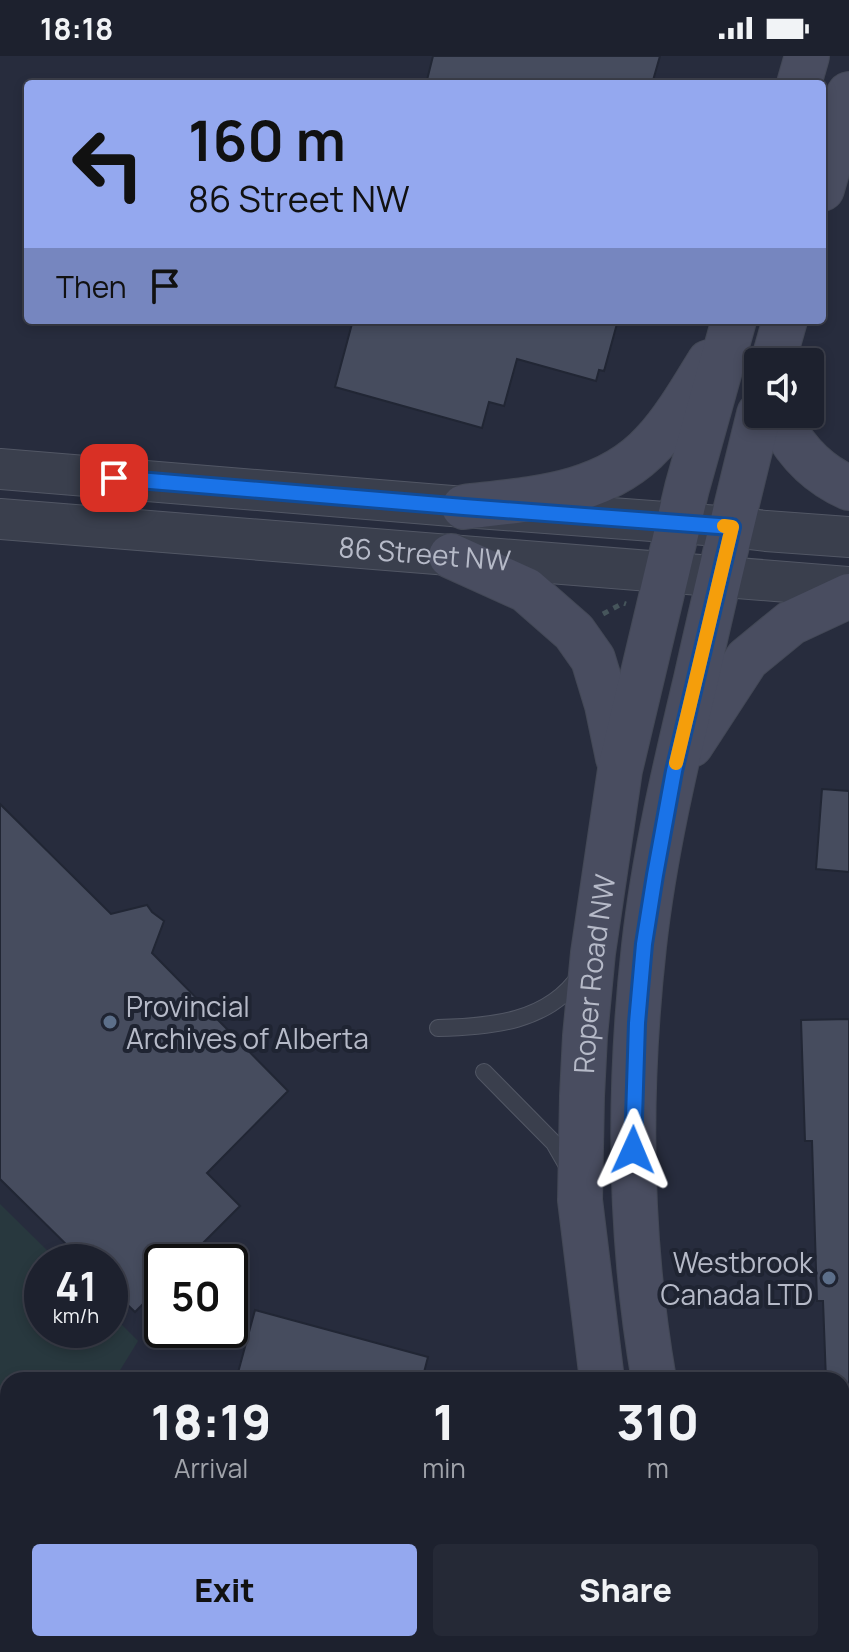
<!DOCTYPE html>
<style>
:root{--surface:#1d212e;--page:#252936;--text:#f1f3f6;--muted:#a0a3aa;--line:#3b3e4a;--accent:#94a8ef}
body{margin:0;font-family:Manrope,sans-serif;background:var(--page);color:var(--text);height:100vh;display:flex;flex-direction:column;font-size:30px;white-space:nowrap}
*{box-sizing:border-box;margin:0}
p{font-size:26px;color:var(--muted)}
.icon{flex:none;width:44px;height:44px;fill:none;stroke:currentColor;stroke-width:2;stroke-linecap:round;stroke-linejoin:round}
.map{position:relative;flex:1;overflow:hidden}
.panel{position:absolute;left:0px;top:1316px;width:850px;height:280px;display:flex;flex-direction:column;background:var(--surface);border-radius:24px 24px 0 0;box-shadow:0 4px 12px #0003,0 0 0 2px var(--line)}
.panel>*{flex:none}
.hud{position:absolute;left:24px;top:24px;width:802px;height:244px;border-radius:8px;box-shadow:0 4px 12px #0003,0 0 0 2px var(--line);background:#94a8ef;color:#111;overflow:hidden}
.buttons{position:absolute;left:744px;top:292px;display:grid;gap:16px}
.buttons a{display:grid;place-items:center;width:80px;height:80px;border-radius:8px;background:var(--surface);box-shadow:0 4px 12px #0003,0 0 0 2px var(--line);font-size:40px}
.speed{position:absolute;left:24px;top:1188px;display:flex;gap:16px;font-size:40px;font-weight:700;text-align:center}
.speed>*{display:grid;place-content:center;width:104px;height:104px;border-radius:50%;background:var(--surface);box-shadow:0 4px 12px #0003,0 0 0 2px var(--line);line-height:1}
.speed small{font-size:20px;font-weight:400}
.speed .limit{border:4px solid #111;border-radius:12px;background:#fff;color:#111}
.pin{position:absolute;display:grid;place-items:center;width:68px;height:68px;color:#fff;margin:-34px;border-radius:16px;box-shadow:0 4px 12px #0006}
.me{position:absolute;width:88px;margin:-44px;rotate:1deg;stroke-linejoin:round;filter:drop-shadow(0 0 6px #0008)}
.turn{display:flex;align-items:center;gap:28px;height:168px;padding:0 32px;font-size:36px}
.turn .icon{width:104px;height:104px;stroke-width:2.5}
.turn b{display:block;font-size:56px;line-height:68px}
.then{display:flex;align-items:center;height:76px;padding:0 32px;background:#0003;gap:16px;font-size:30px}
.eta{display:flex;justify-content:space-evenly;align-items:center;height:136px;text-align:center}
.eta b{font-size:48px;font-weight:800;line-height:56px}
.cta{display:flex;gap:16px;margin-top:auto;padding:16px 32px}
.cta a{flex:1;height:92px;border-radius:8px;background:var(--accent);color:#111;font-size:32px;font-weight:800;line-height:92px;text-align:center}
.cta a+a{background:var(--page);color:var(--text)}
.status{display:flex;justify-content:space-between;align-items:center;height:56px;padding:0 40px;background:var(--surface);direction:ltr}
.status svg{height:22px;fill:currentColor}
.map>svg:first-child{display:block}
</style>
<div class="status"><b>18:18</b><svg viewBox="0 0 49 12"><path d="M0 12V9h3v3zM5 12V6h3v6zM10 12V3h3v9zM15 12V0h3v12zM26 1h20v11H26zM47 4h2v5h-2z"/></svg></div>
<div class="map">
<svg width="849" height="1596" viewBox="0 0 849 1596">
<rect width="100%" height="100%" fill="#272c3d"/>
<polygon fill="#28383e" points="0,1148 59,1206 42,1206 42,1274 110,1274 110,1257 138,1285 114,1324 8,1324 8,1562 2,1583 0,1582"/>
<g fill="#464c5e" stroke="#212634" stroke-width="2">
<polygon points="433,0 660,0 652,28 426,28"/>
<polygon points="353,264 618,264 604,315 599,314 596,325 517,303 504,350 489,346 482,372 335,331"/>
<polygon points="822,733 849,735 849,816 816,813"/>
<polygon points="0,748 111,858 147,849 152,856 164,865 152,897 288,1035 207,1117 240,1150 184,1206 162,1206 162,1229 135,1256 110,1232 110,1206 84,1206 0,1123"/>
<polygon points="849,963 849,1402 842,1403 842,1324 826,1324 823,1245 817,1245 812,1085 805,1085 801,964"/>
<polygon points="255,1254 428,1301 422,1324 236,1324"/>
<polygon points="284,1588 313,1588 311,1596 281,1596"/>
</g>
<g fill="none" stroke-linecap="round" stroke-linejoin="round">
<defs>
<g id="service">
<path d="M438 972C490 971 549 966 580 919"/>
<polyline points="484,1016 554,1087 569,1113"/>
</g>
<g id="tertiary">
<polyline points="0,413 464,451 732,471 766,475 849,481"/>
<path id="s1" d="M0 463 849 531"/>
<polyline points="540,1596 571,1588"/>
</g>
<g id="secondary">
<polyline points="799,28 807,0"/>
<polyline points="822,133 849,38"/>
<polyline points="773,306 785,264"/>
<path d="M777 358C792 391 815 417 849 432"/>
<path d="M464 451C531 443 605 440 653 387 674 365 693 332 709 306"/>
<polyline points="451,500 526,534 574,576 593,603 607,649 618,702"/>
<polyline points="691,689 747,603 791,567 849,540"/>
<path id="s2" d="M602 1324 580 1144 582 1040 585 980 593 897 620 714 687 432 734 264"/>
<path d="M654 1324C629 1181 628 1034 644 890 654 800 675 711 696 623 716 534 737 446 759 358"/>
<polyline points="666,1588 669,1596"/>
<polyline points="721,1588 724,1596"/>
</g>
</defs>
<use href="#service" stroke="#525765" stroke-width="18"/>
<use href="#tertiary" stroke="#525765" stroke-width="42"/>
<use href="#secondary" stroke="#434856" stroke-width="46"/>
<polyline stroke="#46555b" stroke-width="5" stroke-dasharray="6 6" stroke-linecap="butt" points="603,558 623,547 626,548"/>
<use href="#service" stroke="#3a3f4d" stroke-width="16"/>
<use href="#tertiary" stroke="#3a3f4d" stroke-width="40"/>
<use href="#secondary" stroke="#494d60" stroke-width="44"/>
</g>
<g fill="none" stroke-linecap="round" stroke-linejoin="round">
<defs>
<polyline id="route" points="114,422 464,451 732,471 674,715 655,819 644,888 637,967 633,1094"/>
</defs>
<use href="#route" stroke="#114b97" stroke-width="20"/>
<use href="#route" stroke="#1a73e8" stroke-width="14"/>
<polyline stroke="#f59e0b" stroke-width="14" points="676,707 732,471 724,470"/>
</g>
<g fill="#5c6f8a" stroke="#1f2432" stroke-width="3">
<circle cx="110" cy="966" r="8"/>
<circle cx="829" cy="1222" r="8"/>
</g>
<g text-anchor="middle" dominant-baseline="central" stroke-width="8" stroke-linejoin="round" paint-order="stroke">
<g font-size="28" fill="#b6bac8" stroke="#1f2432">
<text stroke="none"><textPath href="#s1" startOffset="426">86 Street NW</textPath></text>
<text stroke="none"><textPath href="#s2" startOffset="408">Roper Road NW</textPath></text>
</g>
<g font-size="28" fill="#b6bac8" stroke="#1f2432" text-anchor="start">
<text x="126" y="950">Provincial<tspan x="126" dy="32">Archives of Alberta</tspan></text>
<text x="813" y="1206" text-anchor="end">Westbrook<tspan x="813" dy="32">Canada LTD</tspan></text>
</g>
</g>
</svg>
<div class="buttons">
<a><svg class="icon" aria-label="sound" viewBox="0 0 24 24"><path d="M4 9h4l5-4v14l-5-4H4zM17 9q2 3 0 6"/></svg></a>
</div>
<div class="speed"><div>41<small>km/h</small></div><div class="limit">50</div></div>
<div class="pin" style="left:114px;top:422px;background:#d93025"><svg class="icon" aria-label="arrive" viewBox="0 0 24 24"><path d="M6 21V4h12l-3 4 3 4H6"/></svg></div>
<svg class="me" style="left:633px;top:1094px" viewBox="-20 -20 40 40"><path d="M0-17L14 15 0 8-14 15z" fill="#1a73e8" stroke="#fff" stroke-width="4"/></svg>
<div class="hud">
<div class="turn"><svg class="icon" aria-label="left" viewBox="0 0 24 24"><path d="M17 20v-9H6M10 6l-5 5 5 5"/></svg><div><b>160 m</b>86 Street NW</div></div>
<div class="then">Then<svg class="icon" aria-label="arrive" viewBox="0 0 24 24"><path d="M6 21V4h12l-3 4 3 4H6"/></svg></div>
</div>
<section class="panel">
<div class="eta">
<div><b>18:19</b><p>Arrival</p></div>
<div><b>1</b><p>min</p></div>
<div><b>310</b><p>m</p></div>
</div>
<div class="cta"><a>Exit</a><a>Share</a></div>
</section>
</div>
